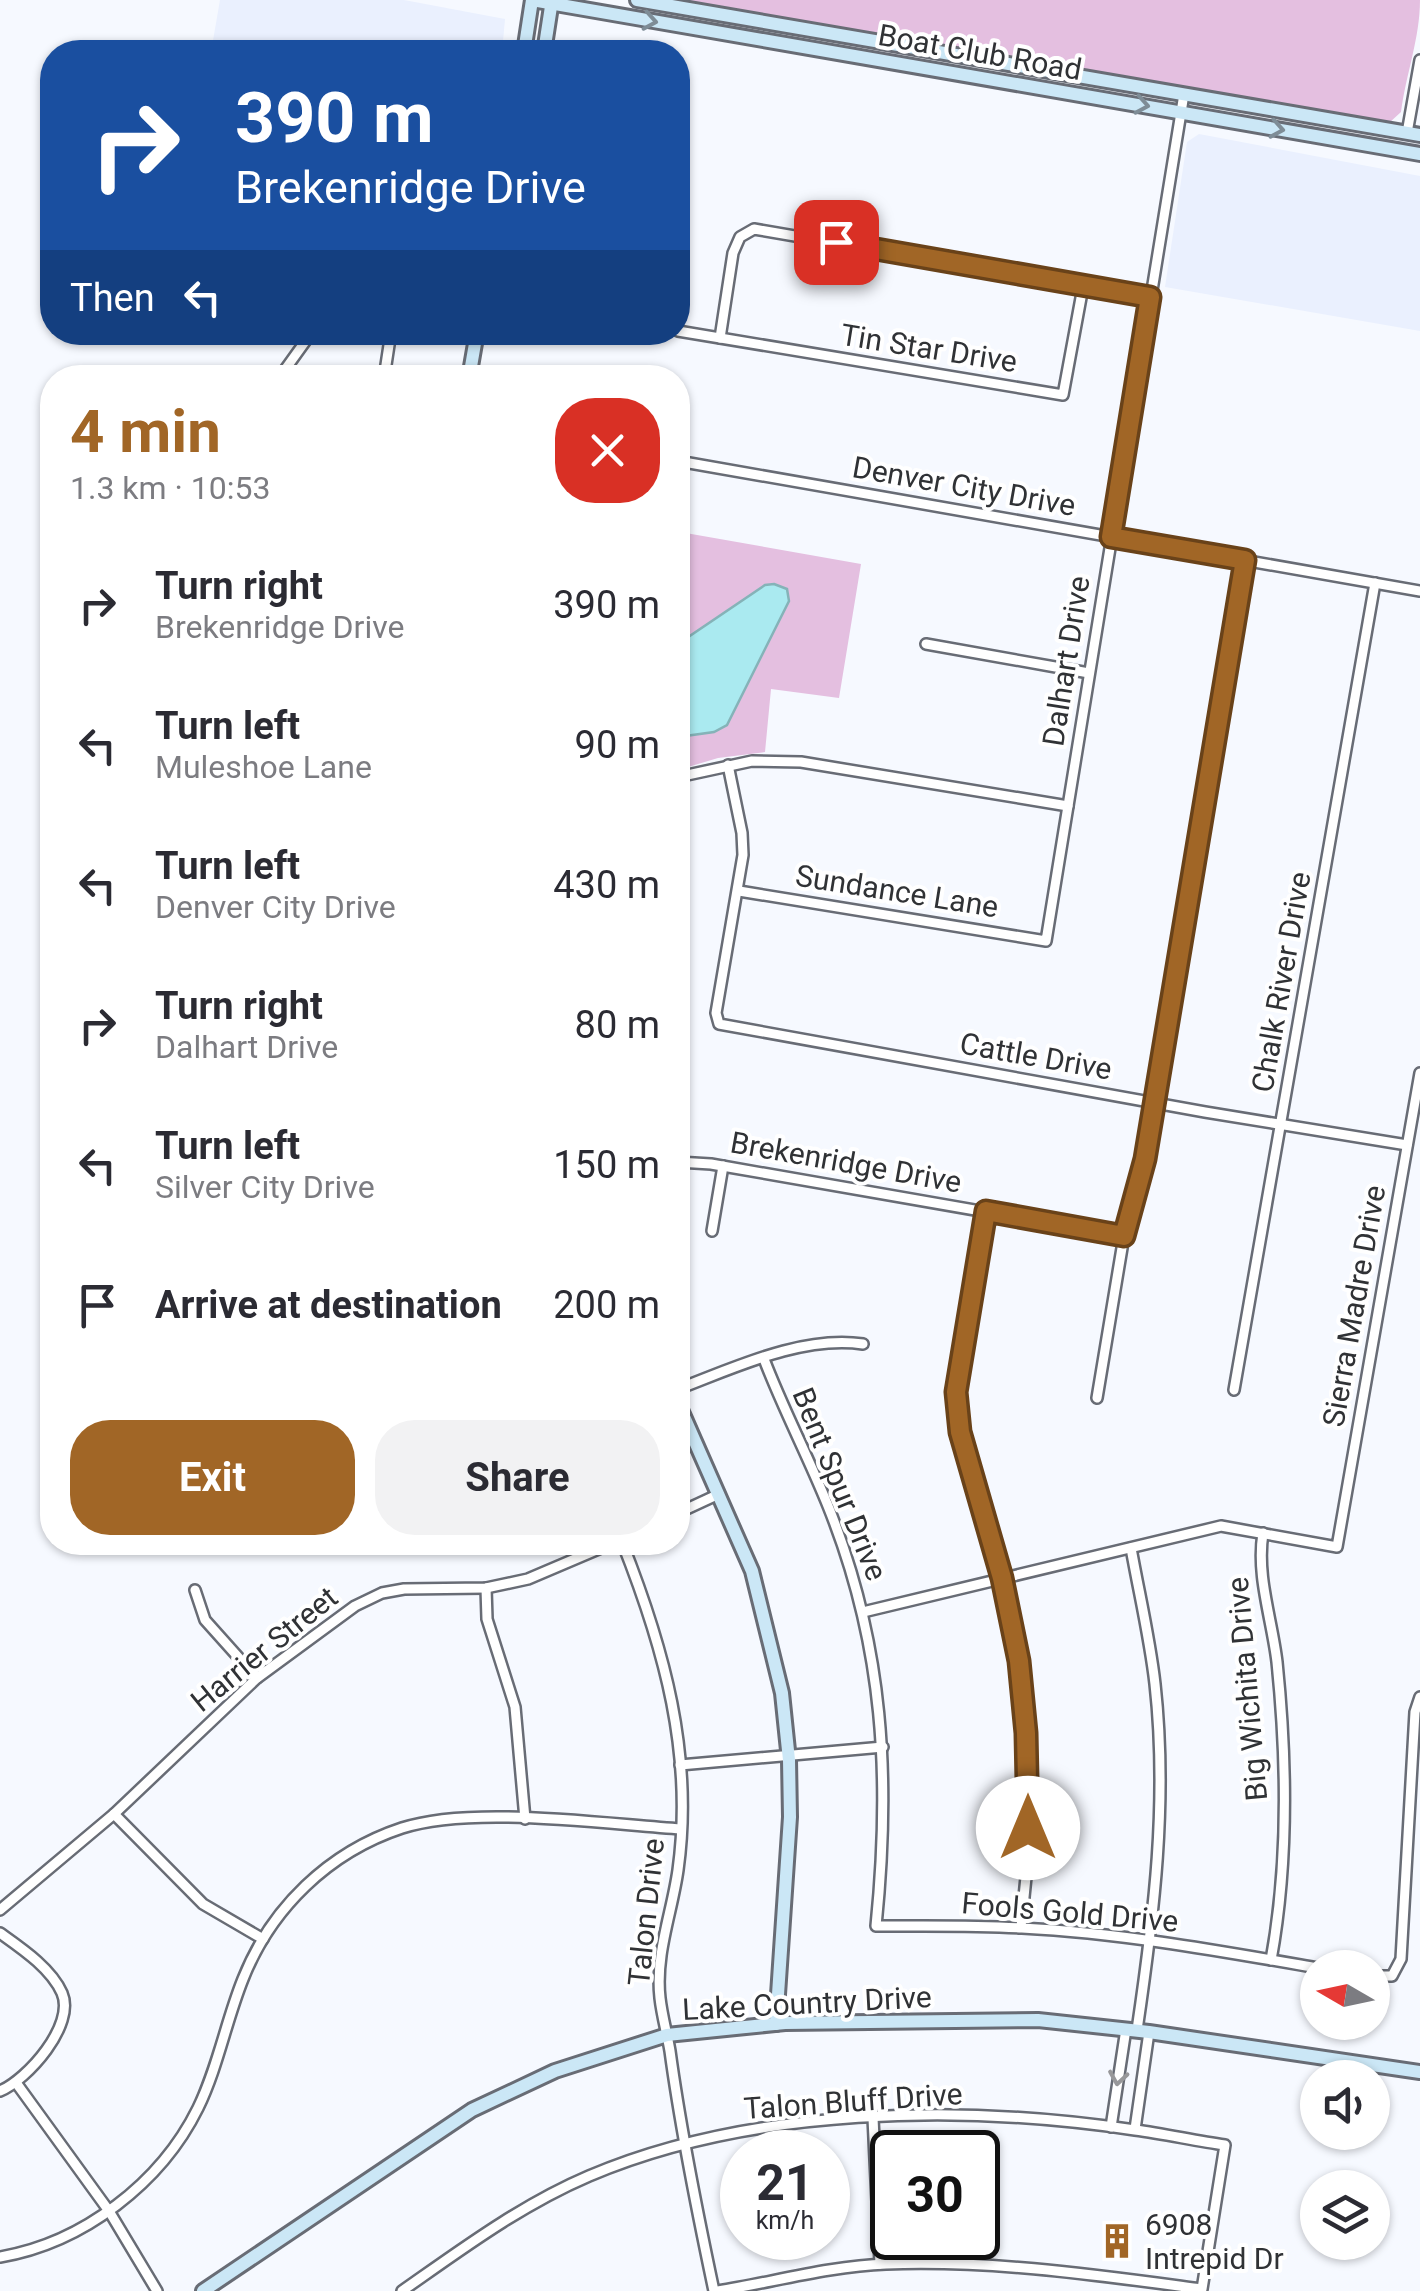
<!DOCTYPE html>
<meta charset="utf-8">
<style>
:root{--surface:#fff;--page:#f2f2f3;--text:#2b2b33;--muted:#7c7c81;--accent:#a16626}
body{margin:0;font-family:Roboto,sans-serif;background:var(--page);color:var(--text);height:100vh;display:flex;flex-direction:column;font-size:38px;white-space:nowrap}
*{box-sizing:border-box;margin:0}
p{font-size:32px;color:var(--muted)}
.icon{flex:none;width:55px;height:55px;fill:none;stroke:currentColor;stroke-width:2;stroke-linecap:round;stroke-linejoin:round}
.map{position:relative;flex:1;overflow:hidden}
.panel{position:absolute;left:40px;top:365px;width:650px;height:1190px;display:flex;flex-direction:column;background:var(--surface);border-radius:40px;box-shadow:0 2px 8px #0004}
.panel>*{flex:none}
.banner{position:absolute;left:40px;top:40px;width:650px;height:305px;border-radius:40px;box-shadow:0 2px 8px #0004;background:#1a4fa0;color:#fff;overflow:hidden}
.needle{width:65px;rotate:279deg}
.tools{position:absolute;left:1300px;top:1950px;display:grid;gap:20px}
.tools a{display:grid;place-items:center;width:90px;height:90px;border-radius:50%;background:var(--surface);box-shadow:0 2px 8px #0004;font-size:50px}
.speed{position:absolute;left:720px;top:2130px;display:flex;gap:20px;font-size:50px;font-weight:700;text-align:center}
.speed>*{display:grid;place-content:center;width:130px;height:130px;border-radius:50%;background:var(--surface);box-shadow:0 2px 8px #0004;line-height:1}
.speed small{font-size:25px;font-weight:400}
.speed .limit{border:5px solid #111;border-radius:15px;background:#fff;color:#111}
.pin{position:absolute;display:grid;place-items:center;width:85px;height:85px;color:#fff;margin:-42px;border-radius:20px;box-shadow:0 5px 15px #0006}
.me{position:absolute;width:110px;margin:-55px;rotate:0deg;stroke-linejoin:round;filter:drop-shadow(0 0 8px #0008)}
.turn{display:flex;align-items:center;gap:35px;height:210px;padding:0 30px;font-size:45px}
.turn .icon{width:130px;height:130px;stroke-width:2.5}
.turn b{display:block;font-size:70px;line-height:85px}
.then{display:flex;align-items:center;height:95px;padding:0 30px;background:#0003;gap:20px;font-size:38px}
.round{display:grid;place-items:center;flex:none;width:105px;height:105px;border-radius:40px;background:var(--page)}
.overview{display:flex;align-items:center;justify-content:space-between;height:170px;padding:0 30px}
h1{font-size:60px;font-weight:700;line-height:75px;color:var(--accent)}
.action{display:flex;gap:20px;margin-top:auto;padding:20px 30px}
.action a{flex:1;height:115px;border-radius:40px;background:var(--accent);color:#fff;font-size:40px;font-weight:700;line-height:115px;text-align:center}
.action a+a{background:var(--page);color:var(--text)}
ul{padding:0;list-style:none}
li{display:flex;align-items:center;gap:30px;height:140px;padding:0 30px}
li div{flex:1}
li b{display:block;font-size:38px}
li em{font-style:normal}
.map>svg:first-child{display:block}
</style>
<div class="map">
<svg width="1420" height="2291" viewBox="0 0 1420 2291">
<rect width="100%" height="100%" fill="#f6f9ff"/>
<g fill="#eaf0fe">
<polygon points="220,0 404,0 505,19 502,52 211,52"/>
<polygon points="1199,134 1420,176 1420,331 1165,287 1187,142"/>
</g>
<g fill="#e4bfe0">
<path d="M679 0H1420C1420 38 1406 74 1401 112L1389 123Z"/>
<polygon points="680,532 861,564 839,698 771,689 765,752 718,758 678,770"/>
</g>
<polygon fill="#aaeaf0" stroke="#85b3b8" stroke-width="2.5" points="774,584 787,589 789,601 727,725 714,732 678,737 678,644 765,585"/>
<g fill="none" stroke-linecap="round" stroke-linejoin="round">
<defs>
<g id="street">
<polyline points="1407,133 1420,60"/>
<polyline points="678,331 1063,395 1083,287"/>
<polyline points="720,338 733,253 740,237 754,229 1150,297"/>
<polyline points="279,378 312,332"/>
<polyline points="384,378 391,332"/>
<polyline points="678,461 1420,591"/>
<polyline points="926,644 1089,673"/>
<polyline points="728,765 742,833 743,855 716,1013 719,1024 1205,1112 1407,1145"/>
<polyline points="678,777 752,761 801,762 1068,806"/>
<polyline points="739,891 1046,941 1184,94"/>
<polyline points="678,1162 711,1164 1124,1236"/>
<polyline points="986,1211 956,1391 960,1432 1002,1578 1019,1661 1029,1790 1027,1867 1021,1927"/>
<polyline points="712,1231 723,1166"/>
<path d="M764 1359C783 1409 808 1456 828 1506 884 1645 891 1778 876 1926 925 1926 973 1925 1022 1928 1121 1933 1220 1951 1318 1968"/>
<path d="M678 1389C734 1368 802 1335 863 1344"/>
<polyline points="1234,1390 1375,583"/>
<polyline points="1097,1398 1124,1236 1145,1159 1245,560"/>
<polyline points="678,1513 719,1494"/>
<path d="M1263 1533C1256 1576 1272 1619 1277 1662 1287 1760 1289 1862 1271 1960"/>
<path d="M622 1542C664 1648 694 1755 678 1870 672 1913 655 1954 660 1998 662 2016 667 2033 670 2051 681 2132 697 2211 714 2291"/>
<path d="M1131 1548C1139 1593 1150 1639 1155 1684 1168 1801 1154 1915 1137 2030"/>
<polyline points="486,1588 487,1619 515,1707 525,1819"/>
<polyline points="195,1590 205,1620 257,1678"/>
<polyline points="863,1612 1221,1526 1337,1547 1420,1073"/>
<polyline points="680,1765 883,1747"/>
<polyline points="114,1814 203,1904 263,1939"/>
<polyline points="0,1910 114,1814 257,1678 355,1606 382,1593 404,1589 486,1588 528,1579 615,1542"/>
<path d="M0 1933C21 1948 51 1968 62 1993 76 2025 27 2080 0 2091"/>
<polyline points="1372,1976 1392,1976 1401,1959 1415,1712 1420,1697"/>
<polyline points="17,2084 109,2211 157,2291"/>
<polyline points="873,2118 880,2264"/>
<polyline points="1111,2127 1126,2029"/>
<polyline points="1135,2129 1149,2032"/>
<path d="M0 2257C83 2243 161 2183 198 2108 218 2067 226 2021 243 1979 271 1908 329 1852 402 1828 472 1805 604 1824 681 1829"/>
<path d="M402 2291C462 2249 521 2205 589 2176 751 2107 963 2104 1135 2130 1166 2134 1195 2141 1225 2145L1202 2289C1096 2275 993 2260 886 2264 831 2266 773 2282 718 2291"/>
</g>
<g id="secondary">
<polyline points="532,0 1420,154"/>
<polyline points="637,0 1420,135"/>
<polyline points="524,52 532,0"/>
<polyline points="544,52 552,0"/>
<polyline points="469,378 477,332"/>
<polyline points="678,1403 752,1571 782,1693 789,1760 790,1817 776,2024"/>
<polyline points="203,2291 472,2110 555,2071 667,2035 785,2023 1038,2020 1149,2032 1420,2072"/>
</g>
</defs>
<use href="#street" stroke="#686c75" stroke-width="14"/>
<use href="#secondary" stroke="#686c75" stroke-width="18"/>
<use href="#street" stroke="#fff" stroke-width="9"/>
<use href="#secondary" stroke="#cbe7f6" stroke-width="12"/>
</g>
<defs><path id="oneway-chevron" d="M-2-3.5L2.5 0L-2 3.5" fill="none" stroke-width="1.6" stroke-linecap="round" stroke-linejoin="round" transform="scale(2.5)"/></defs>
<g stroke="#7e8c96">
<use href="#oneway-chevron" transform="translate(650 21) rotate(10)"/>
<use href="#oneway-chevron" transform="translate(1142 105) rotate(10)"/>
<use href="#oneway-chevron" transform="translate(1277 129) rotate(10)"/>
</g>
<use stroke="#98989a" href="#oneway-chevron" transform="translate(1118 2078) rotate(99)"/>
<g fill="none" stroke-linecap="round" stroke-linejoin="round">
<defs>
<polyline id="route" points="836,242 1150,297 1111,537 1245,560 1145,1159 1124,1236 986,1211 956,1392 960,1432 1002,1578 1019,1661 1026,1733 1028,1828"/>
</defs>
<use href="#route" stroke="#694219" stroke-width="25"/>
<use href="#route" stroke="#a16626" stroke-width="18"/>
</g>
<defs>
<symbol id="building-bare" viewBox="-9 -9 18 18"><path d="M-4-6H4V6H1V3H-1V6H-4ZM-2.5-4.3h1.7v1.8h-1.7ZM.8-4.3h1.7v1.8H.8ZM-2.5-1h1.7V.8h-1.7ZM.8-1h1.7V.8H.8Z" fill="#a16626" stroke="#fff" stroke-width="2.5" paint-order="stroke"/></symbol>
</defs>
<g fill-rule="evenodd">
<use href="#building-bare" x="1092" y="2216" width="50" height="50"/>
</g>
<g text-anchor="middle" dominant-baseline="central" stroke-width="8" stroke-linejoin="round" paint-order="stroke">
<g font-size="30" fill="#303235" stroke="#fff">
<text transform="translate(980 52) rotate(10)">Boat Club Road</text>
<text transform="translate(929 348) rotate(9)">Tin Star Drive</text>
<text transform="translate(964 486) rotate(10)">Denver City Drive</text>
<text transform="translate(1066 661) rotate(-81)">Dalhart Drive</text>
<text transform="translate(897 891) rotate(9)">Sundance Lane</text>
<text transform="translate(1281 982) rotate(-80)">Chalk River Drive</text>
<text transform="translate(1036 1056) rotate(10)">Cattle Drive</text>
<text transform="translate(846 1162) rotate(10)">Brekenridge Drive</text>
<text transform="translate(1354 1306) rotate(-80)">Sierra Madre Drive</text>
<text transform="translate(840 1484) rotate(68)">Bent Spur Drive</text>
<text transform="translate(264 1649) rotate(-39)">Harrier Street</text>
<text transform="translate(1247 1689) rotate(-95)">Big Wichita Drive</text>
<text transform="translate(646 1912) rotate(-84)">Talon Drive</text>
<text transform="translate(1070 1912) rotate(5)">Fools Gold Drive</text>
<text transform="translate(807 2003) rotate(-3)">Lake Country Drive</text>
<text transform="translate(853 2101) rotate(-4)">Talon Bluff Drive</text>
</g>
<g font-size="30" fill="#303235" stroke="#fff" text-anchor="start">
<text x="1145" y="2224">6908<tspan x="1145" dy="34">Intrepid Dr</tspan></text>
</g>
</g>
</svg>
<div class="tools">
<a><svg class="needle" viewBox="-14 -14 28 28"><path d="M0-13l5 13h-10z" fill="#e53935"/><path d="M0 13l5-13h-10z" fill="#7c7c81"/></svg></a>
<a><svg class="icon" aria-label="sound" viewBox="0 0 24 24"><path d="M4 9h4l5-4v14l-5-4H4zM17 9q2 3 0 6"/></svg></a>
<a><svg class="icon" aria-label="layers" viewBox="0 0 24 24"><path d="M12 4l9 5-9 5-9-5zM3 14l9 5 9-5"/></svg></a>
</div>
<div class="speed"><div>21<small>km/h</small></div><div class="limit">30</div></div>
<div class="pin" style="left:836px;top:242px;background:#d93025"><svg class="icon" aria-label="arrive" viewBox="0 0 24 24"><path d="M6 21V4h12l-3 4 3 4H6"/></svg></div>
<svg class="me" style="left:1028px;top:1828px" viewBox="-20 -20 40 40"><circle r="19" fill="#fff"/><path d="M0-13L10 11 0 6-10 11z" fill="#a16626"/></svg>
<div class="banner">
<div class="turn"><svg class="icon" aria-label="right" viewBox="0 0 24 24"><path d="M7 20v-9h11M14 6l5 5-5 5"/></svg><div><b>390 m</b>Brekenridge Drive</div></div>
<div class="then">Then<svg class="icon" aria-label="left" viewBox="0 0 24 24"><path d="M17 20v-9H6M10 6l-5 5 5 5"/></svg></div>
</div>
<section class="panel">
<div class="overview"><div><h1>4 min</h1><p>1.3 km · 10:53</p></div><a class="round" style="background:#d93025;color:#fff"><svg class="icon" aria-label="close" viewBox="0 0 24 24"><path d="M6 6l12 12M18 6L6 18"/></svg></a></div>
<ul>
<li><svg class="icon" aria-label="right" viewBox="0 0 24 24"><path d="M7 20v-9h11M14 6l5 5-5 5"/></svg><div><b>Turn right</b><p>Brekenridge Drive</p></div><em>390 m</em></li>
<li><svg class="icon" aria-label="left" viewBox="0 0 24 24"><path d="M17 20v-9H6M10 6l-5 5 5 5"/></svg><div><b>Turn left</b><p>Muleshoe Lane</p></div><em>90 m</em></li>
<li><svg class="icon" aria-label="left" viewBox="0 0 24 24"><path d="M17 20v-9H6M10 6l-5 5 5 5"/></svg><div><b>Turn left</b><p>Denver City Drive</p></div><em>430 m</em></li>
<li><svg class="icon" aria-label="right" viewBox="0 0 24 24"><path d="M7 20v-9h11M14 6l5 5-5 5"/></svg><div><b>Turn right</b><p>Dalhart Drive</p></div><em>80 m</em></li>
<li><svg class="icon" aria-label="left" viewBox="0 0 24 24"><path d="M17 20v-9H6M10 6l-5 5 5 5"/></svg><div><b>Turn left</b><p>Silver City Drive</p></div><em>150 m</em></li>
<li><svg class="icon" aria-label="arrive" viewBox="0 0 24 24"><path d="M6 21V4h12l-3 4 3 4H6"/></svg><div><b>Arrive at destination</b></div><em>200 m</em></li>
</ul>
<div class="action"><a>Exit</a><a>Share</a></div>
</section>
</div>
